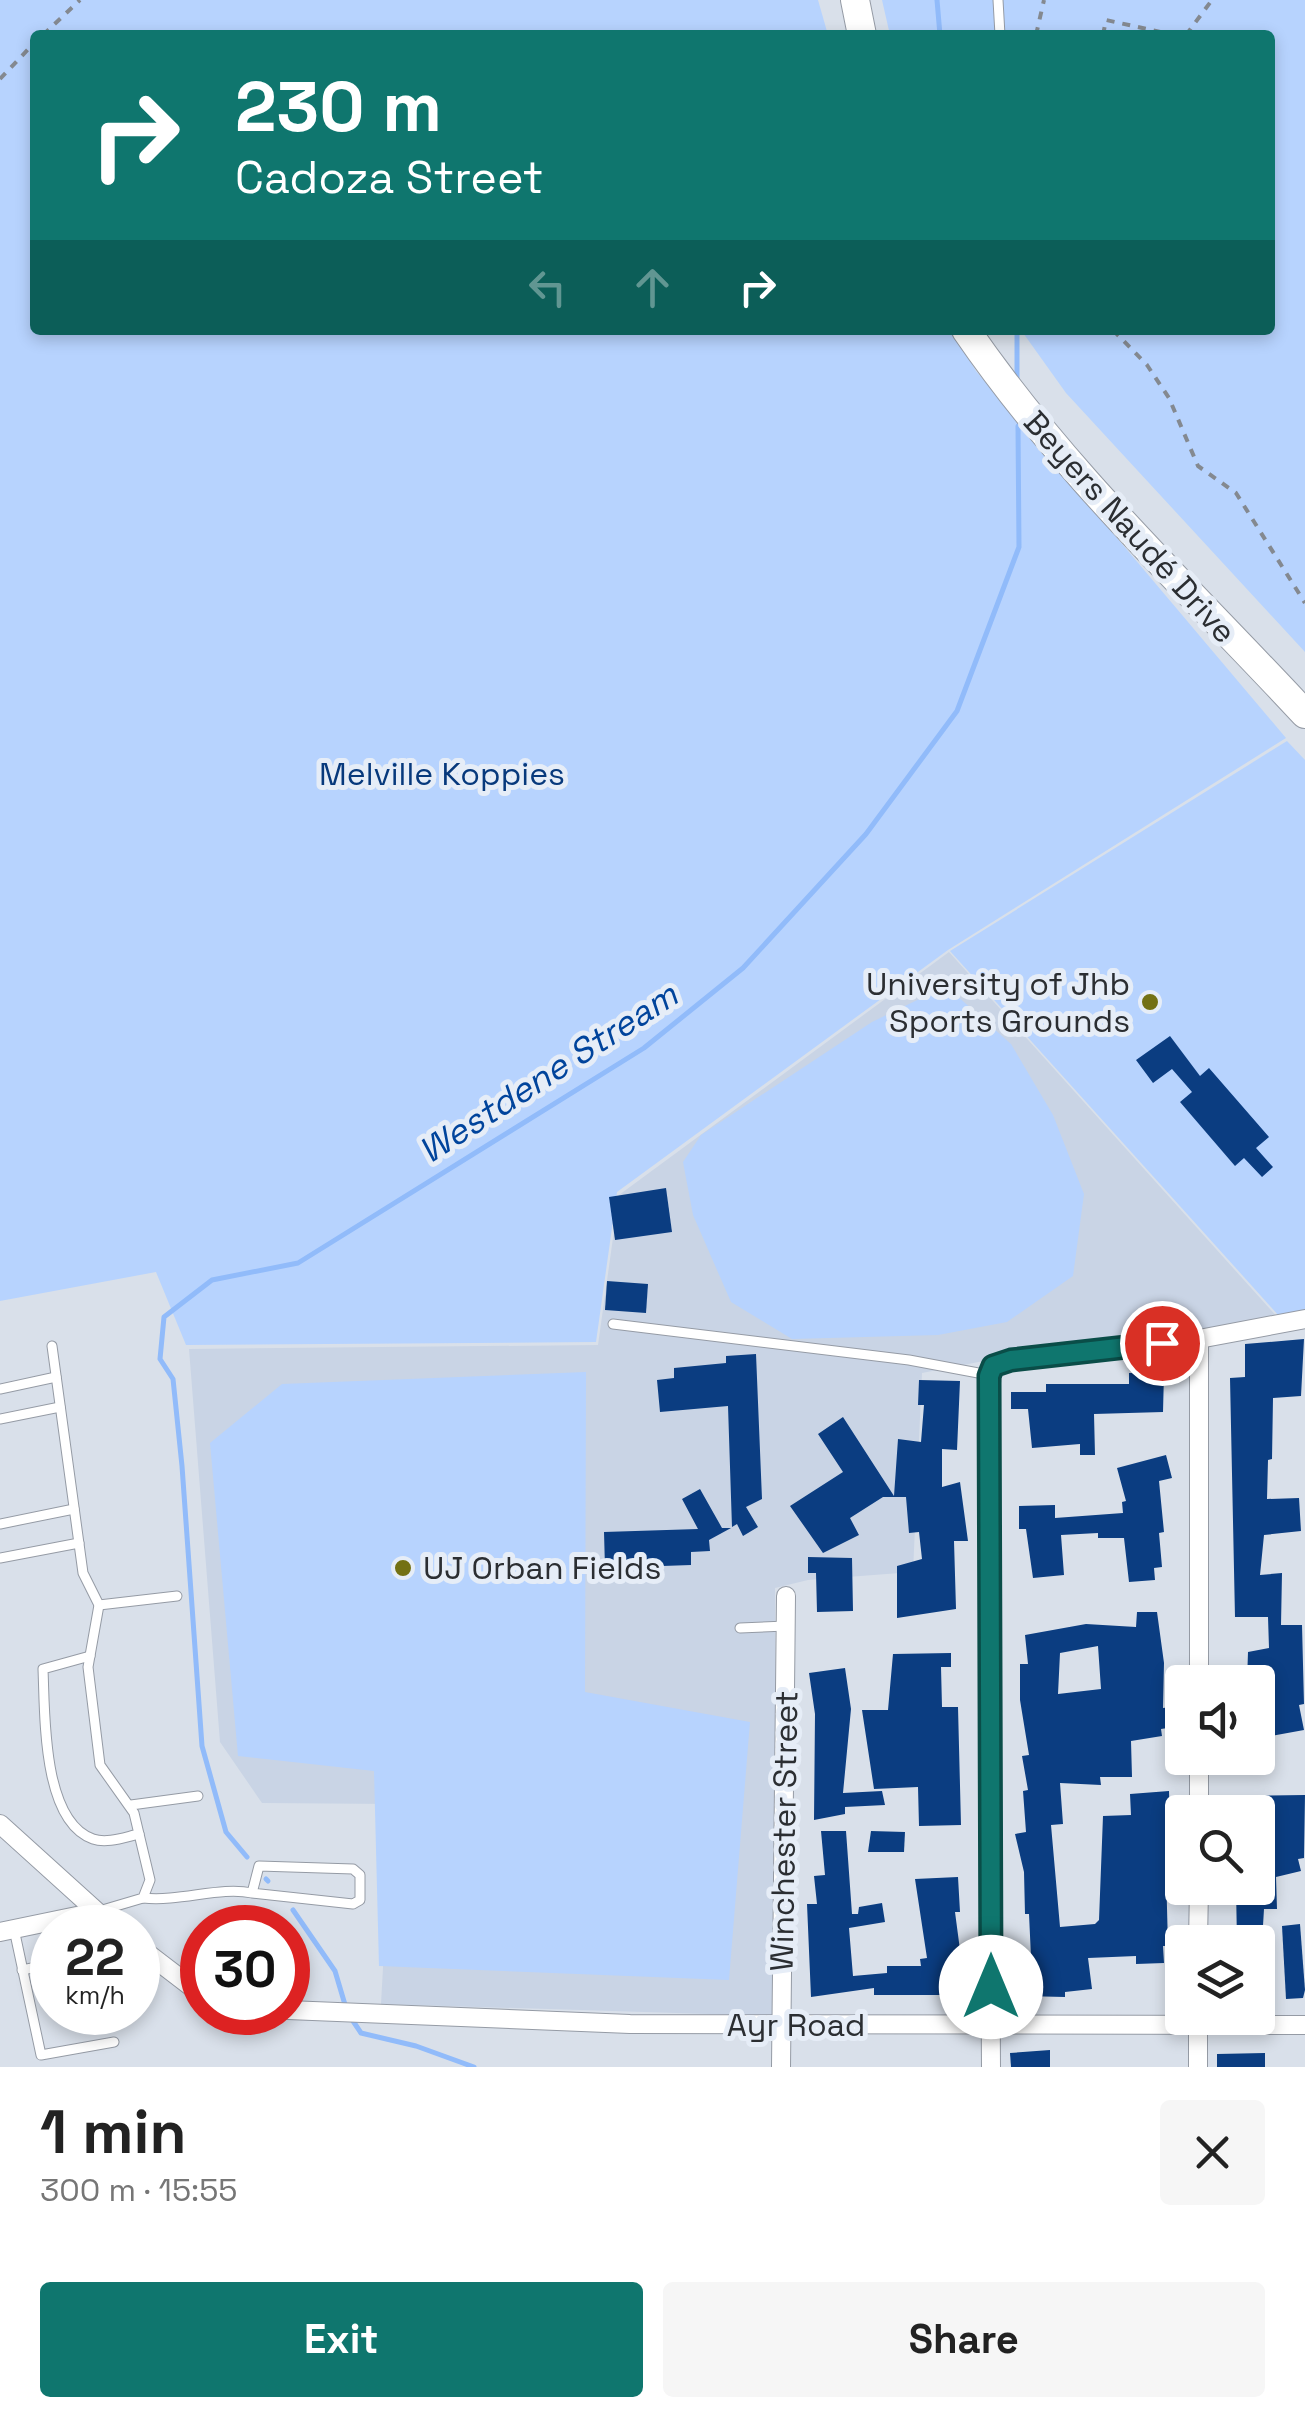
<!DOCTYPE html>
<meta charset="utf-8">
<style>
:root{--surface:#fff;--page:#f6f6f6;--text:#222;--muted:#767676;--accent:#0f766e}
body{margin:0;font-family:"Space Grotesk",sans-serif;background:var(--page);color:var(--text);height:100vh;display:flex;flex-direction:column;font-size:38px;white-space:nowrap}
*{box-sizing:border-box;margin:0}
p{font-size:32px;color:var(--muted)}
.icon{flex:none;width:55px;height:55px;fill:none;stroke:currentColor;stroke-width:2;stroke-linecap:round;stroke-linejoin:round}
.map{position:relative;height:2067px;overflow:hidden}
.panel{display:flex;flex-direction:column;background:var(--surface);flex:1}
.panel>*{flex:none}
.guide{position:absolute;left:30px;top:30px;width:1245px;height:305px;border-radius:10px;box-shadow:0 5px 15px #0003;background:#0f766e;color:#fff;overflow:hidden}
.controls{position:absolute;left:1165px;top:1665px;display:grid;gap:20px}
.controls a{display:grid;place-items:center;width:110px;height:110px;border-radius:10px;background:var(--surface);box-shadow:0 5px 15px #0003;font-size:50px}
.speed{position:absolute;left:30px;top:1905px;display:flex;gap:20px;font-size:50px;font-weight:700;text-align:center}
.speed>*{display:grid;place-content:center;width:130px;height:130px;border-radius:50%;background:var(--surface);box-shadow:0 5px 15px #0003;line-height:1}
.speed small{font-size:25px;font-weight:400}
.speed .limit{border:15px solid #d22;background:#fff;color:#111}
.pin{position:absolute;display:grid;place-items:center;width:85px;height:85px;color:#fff;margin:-42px;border:5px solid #fff;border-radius:50%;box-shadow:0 2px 10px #0007}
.me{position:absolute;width:110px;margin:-55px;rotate:0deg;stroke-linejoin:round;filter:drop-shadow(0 0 8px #0008)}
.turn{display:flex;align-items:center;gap:35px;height:210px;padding:0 40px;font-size:45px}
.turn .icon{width:130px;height:130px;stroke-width:2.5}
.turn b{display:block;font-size:70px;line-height:85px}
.lanes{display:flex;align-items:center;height:95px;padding:0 40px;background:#0003;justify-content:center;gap:50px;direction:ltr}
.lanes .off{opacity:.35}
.round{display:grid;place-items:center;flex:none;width:105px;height:105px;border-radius:10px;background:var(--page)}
.head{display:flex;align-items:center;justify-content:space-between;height:170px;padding:0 40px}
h1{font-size:60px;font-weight:700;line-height:75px}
.cta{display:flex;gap:20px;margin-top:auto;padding:20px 40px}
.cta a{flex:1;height:115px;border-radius:10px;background:var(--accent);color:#fff;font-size:40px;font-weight:700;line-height:115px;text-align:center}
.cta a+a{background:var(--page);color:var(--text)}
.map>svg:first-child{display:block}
</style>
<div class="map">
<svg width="1305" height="2067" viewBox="0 0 1305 2067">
<rect width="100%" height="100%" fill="#d9e0ea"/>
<polygon fill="#c9d4e5" points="949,952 1287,1328 994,1359 922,1373 913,1572 808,1580 775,1588 775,2016 381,2004 392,1804 262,1803 220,1742 189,1349 598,1345 619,1195"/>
<g fill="#b7d3fe">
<polygon points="0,0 818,0 828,35 35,35 35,330 951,330 976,371 1286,738 948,950 617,1192 596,1342 186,1345 156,1272 0,1301"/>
<polygon points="882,0 1305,0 1305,652 1066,393 1021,330 1270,330 1270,35 890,35"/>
<polygon points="1287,741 1305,760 1305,1323 1289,1327 950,951"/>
<polygon points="946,986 1011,1044 1053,1115 1084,1194 1073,1276 1007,1322 938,1335 792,1339 731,1302 693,1215 683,1162 701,1135 872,1022"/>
<polygon points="586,1372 585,1692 750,1722 729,1980 379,1966 374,1771 238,1756 210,1443 282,1384"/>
</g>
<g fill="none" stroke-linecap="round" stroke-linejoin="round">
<g stroke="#91bbfa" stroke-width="5">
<polyline points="937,0 940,35"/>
<polyline points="1017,330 1017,378"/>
<polyline points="247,1857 226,1832 202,1746 182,1466 173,1379 160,1359 164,1317 212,1280 298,1263 644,1048 743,968 866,834 957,711 1019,547 1018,426"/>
<polyline points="266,1879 268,1881"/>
<polyline points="293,1910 335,1971 346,2008"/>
<polyline points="351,2018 361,2033 416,2046 474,2067"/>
</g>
</g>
<g fill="#0b3d81" fill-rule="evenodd">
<polygon points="1170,1036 1200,1076 1209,1068 1269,1137 1256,1148 1273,1167 1262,1177 1244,1158 1235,1166 1180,1102 1192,1092 1172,1069 1153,1083 1136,1060"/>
<polygon points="666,1188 672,1232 615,1240 609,1197"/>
<polygon points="607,1281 648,1284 646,1313 605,1310"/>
<polygon points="1304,1339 1301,1396 1273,1398 1272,1459 1268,1460 1267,1499 1299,1498 1301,1531 1264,1535 1260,1575 1282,1573 1281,1625 1302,1625 1304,1704 1299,1705 1304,1730 1271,1736 1271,1746 1258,1746 1258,1682 1247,1682 1248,1652 1269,1648 1268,1617 1235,1617 1230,1378 1245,1377 1245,1344"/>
<polygon points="756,1354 762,1499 746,1507 758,1527 743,1536 737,1524 732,1527 728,1406 660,1412 657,1380 674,1378 674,1368 726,1363 726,1356"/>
<polygon points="1129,1373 1164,1373 1163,1412 1094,1414 1095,1455 1080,1455 1080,1444 1032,1448 1028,1409 1011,1409 1011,1392 1046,1392 1046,1384 1129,1384"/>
<polygon points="919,1380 960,1381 957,1450 942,1449 942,1487 960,1482 968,1541 954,1541 956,1609 897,1618 897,1566 922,1559 919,1532 909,1533 906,1497 883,1497 850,1518 859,1535 823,1553 790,1506 843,1472 818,1434 843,1417 894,1496 898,1439 921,1442 924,1405 918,1405"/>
<polygon points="1166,1455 1172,1478 1159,1481 1164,1532 1159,1533 1162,1567 1154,1568 1155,1580 1129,1582 1124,1538 1098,1538 1098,1533 1061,1535 1064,1575 1033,1578 1026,1529 1019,1529 1019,1506 1055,1505 1055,1518 1123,1513 1122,1502 1126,1501 1117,1468"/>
<polygon points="700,1489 722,1528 731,1528 709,1540 710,1551 691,1552 691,1565 605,1568 604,1532 698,1529 682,1499"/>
<polygon points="808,1557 852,1558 853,1611 817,1612 816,1573 808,1573"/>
<path d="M1137 1612H1157L1164 1663 1163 1708 1171 1707 1174 1727 1161 1729 1162 1736 1131 1741 1132 1777H1100L1101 1785 1060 1783 1063 1824 1051 1825 1060 1927 1095 1924 1099 1920 1103 1816 1131 1815 1130 1794 1169 1791 1171 1870H1166L1168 1946H1163L1164 1963 1136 1964V1956L1088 1958 1092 1989 1065 1992V1997L1023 1996V1957H1031L1029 1914H1025L1024 1872 1015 1834 1026 1832 1023 1791 1028 1790 1022 1756 1029 1755 1020 1700V1664H1028L1025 1635 1086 1624 1136 1627ZM1098 1646 1101 1689 1058 1694 1060 1653Z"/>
<polygon points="951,1653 951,1667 941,1667 942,1707 958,1707 961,1825 919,1826 918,1787 874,1789 862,1710 888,1710 893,1654"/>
<polygon points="845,1668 851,1709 843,1793 882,1791 885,1805 845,1807 845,1814 814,1820 815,1714 809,1673"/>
<polygon points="1305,1795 1304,1858 1298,1859 1301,1871 1276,1877 1277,1909 1264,1909 1262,1942 1237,1942 1236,1888 1258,1888 1258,1812 1233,1812 1233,1796"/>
<polygon points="821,1831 846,1831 852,1914 858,1914 859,1907 882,1903 885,1922 849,1928 853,1976 887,1973 887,1966 921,1966 920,1959 927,1958 915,1879 958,1877 960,1912 955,1912 960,1950 953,1951 954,1995 874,1995 874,1988 811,1997 807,1904 817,1904 814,1876 825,1875"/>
<polygon points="871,1831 905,1832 904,1852 868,1852"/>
<polygon points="1300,1924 1305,1990 1303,1998 1286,1999 1282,1926"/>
<polygon points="1050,2050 1050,2067 1011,2067 1010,2053"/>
<polygon points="1265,2053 1265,2067 1217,2067 1217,2054"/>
</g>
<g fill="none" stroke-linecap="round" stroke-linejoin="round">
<defs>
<g id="service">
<polyline points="998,0 1000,35"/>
<polyline points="613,1324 909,1360 989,1375"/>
<polyline points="52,1346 83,1573 99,1605 88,1667 100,1765 134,1813 150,1880 143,1898 99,1911"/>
<polyline points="0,1389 56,1377"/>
<polyline points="0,1419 60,1407"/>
<polyline points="0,1524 74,1509"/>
<polyline points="0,1558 79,1543"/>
<polyline points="99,1605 177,1596"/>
<polyline points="740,1628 786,1626"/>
<path d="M90 1656 43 1669C45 1714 42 1821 93 1839 107 1844 125 1837 139 1834"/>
<polyline points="131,1805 198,1796"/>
<path d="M143 1898C181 1902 220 1886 252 1893L353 1904 360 1900V1875L353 1869 259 1866 252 1893"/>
<polyline points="14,1929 41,2055 114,2042"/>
<polyline points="22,1970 52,1964"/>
</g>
<g id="minor">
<polyline points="1199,1682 1199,1339"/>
<polyline points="1199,1812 1199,1758"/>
<polyline points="0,1824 115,1928"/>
<polyline points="0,1932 96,1912"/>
<polyline points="1198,1942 1199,1888"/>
<polyline points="138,1946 202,1995"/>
<polyline points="288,2010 630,2024 1305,2025"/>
<polyline points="781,2067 786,1596"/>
<polyline points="991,2067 987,1416 993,1366 1011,1360 1199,1339 1305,1319"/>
<polyline points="1198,2067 1198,2018"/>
</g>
<g id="primary">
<polyline points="855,0 862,35"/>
<path d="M966 330C1064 473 1188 588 1305 714"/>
</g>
</defs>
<use href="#service" stroke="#959ba5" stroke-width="11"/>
<use href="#minor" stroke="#959ba5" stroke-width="20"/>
<use href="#primary" stroke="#959ba5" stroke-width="30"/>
<g stroke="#848990" stroke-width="4" stroke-dasharray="8 8" stroke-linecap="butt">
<polyline points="43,35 80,0"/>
<polyline points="1036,35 1044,0"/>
<polyline points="1103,35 1106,20 1174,35"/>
<polyline points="1186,35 1212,0"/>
<polyline points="0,79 35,42"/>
<polyline points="1113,330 1147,365 1169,398 1198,466 1236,493 1305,603"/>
</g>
<use href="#service" stroke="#fff" stroke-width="9"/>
<use href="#minor" stroke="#fff" stroke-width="18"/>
<use href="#primary" stroke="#fff" stroke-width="28"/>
</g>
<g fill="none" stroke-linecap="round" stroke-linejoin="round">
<defs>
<polyline id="route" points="991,1987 989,1376 993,1366 1011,1360 1162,1343"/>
</defs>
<use href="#route" stroke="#0a4d48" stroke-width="25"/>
<use href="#route" stroke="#0f766e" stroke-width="18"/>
</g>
<g fill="#737114" stroke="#e6edf7" stroke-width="4">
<circle cx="1150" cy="1002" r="10"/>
<circle cx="403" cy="1568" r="10"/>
</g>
<g text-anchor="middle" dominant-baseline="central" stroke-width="10" stroke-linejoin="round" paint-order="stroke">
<g font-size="32" fill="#2b2e32" stroke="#e6edf7">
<text transform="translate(1130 527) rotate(48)">Beyers Naudé Drive</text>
<text transform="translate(784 1831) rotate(-89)">Winchester Street</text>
<text x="796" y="2025">Ayr Road</text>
</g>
<g font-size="32" fill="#07397c" stroke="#e6edf7">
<text x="442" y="774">Melville Koppies</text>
</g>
<g font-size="32" fill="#2b2e32" stroke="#e6edf7" text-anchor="end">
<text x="1130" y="984">University of Jhb<tspan x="1130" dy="37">Sports Grounds</tspan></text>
<text x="423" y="1568" text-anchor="start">UJ Orban Fields</text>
</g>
<g font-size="35" font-style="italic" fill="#00449c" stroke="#e6edf7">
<text transform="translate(548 1073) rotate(-33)">Westdene Stream</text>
</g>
</g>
</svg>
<div class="controls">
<a><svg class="icon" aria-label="sound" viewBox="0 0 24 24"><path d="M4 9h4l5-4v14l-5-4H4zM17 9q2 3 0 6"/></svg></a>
<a><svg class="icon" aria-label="search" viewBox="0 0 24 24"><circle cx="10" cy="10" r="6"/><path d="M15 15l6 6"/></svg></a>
<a><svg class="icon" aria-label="layers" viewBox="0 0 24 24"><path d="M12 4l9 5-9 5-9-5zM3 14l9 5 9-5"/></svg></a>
</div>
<div class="speed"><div>22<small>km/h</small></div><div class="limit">30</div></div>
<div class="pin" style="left:1162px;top:1343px;background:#d93025"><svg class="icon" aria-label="arrive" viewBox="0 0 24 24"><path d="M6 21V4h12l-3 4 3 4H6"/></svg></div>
<svg class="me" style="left:991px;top:1987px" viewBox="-20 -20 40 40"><circle r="19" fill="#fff"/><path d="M0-13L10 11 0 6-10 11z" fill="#0f766e"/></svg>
<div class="guide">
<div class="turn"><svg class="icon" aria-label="right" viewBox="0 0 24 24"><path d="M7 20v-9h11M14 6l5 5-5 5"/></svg><div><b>230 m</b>Cadoza Street</div></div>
<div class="lanes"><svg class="icon off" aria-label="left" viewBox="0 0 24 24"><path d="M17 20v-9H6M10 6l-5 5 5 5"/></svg><svg class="icon off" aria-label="ahead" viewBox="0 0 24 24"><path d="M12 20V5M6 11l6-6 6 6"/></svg><svg class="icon" aria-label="right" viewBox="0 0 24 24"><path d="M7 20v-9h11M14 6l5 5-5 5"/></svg></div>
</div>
</div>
<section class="panel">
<div class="head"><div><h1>1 min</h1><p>300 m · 15:55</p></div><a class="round"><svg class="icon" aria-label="close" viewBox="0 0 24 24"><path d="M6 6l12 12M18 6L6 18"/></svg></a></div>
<div class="cta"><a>Exit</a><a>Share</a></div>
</section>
